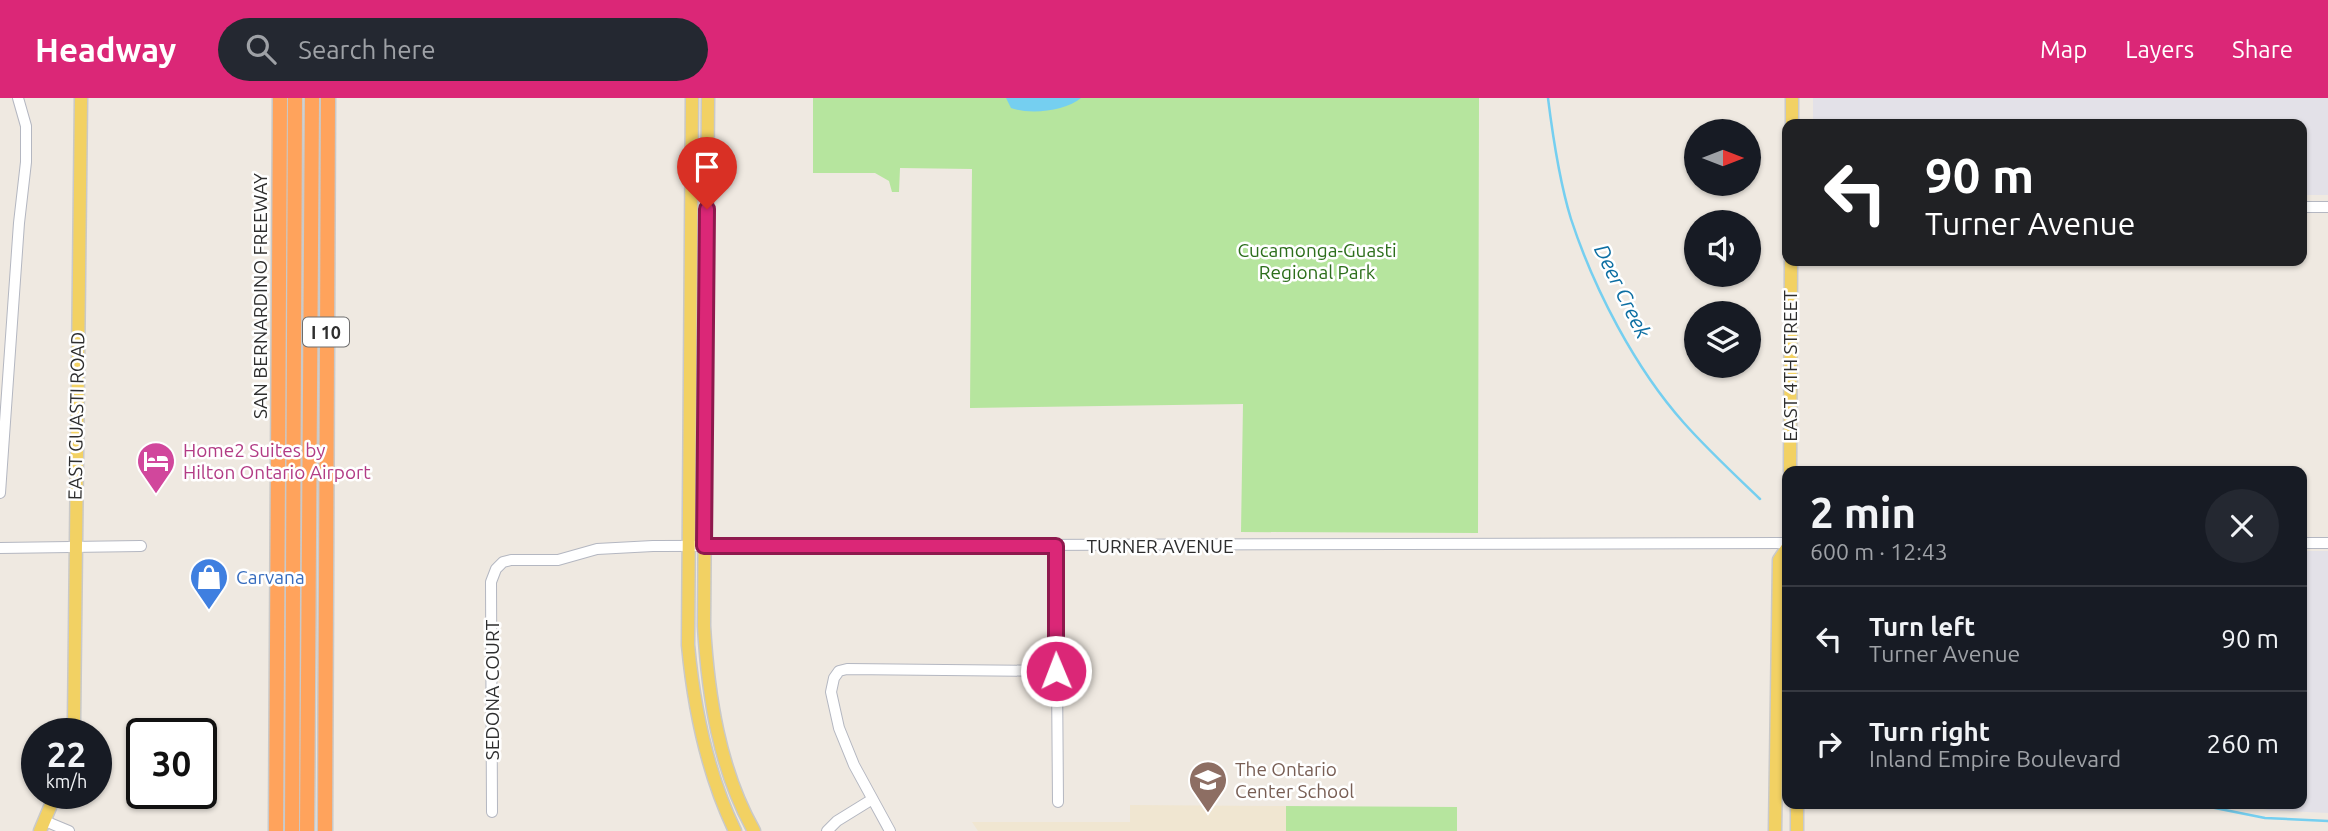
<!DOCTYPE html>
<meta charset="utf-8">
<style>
:root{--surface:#171b24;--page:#242831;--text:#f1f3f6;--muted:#9ea1a6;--line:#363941;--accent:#db2777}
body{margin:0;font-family:Ubuntu,sans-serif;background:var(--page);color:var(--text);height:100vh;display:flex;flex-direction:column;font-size:26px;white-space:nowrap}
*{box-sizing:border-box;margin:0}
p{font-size:23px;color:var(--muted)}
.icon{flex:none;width:38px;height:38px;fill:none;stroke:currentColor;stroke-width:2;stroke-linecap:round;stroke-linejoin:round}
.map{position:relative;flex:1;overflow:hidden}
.sheet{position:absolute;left:1782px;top:368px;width:525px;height:343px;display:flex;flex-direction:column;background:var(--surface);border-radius:14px;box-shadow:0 2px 5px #0004}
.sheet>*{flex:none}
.banner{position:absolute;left:1782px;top:21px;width:525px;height:147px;border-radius:14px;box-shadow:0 2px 5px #0004;background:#202124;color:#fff;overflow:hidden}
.needle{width:46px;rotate:90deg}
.controls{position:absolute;left:1684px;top:21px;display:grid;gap:14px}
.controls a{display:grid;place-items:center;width:77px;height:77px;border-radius:50%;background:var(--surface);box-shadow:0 2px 5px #0004;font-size:35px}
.speed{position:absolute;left:21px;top:620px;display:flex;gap:14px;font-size:35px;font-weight:700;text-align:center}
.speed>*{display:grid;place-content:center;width:91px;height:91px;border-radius:50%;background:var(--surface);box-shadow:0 2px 5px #0004;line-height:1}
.speed small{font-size:18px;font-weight:400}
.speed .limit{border:4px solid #111;border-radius:10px;background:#fff;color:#111}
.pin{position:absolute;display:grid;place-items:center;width:60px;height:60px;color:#fff;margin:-72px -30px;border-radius:50% 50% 50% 0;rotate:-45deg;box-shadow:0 0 7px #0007}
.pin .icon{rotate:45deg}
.me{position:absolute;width:77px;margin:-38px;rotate:359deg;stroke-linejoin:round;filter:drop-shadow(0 0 5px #0008)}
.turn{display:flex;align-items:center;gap:24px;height:147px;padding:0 28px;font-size:32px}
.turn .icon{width:91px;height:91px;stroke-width:2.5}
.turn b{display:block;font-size:49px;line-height:60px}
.round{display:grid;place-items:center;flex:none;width:74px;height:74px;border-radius:37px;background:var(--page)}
.summary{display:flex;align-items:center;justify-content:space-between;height:119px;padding:0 28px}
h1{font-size:42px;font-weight:600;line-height:52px}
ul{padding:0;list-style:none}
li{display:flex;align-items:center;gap:21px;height:105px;padding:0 28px;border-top:2px solid var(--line)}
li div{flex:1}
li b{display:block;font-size:26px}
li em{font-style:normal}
header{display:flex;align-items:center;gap:42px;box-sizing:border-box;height:98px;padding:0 35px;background:var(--accent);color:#fff}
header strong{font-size:33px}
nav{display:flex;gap:38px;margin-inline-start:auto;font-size:24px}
.search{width:490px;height:63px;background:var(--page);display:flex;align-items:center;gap:18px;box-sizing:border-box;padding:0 24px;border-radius:38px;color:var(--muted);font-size:26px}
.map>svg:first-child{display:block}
</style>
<header>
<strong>Headway</strong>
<div class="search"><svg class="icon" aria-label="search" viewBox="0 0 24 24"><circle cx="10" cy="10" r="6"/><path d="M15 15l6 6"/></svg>Search here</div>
<nav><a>Map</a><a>Layers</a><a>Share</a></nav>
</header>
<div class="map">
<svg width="2328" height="733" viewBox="0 0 2328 733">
<rect width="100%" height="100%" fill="#efe9e1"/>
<g fill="#e3e1e8">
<polygon points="1813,0 2328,0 2328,97 2301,97 2301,26 1813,26"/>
<polygon points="2301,453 2328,453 2328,715 2268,712 2233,705 2301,705"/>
</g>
<polygon fill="#f0e6d1" points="1130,707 1286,708 1286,733 978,733 972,724 1130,724"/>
<g fill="#b6e59e">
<polygon points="813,0 1479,0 1478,435 1241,434 1243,306 970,310 972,71 900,70 899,94 892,94 889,83 875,75 813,75"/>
<polygon points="1286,708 1457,709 1457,733 1286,733"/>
</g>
<path fill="#75cff0" d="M1006 0H1081C1066 13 1030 17 1011 10Z"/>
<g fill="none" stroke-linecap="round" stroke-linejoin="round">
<g stroke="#75cff0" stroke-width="2.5">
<path d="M1548 0C1553 40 1559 82 1571 121 1594 191 1635 270 1684 325 1708 352 1734 376 1760 401"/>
<polyline points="2190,705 2265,720 2328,723"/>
</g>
<defs>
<g id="minor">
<polyline points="2301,109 2328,109"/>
<polyline points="0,395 19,125 26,64 26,28 18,0"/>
<polyline points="2301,445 2328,445"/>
<polyline points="1056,448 1058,704"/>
<polyline points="0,450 141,448"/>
<polyline points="492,714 491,484 496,471 503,464 511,462 558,462 597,451 653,448 1787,445"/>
<polyline points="45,723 69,733"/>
<polyline points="827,733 837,723 871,702"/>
<polyline points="890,733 854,667 839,630 831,594 834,580 839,573 847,571 1056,573"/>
</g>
<g id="major">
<path d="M692 0 688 547C694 611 707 675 735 733"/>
<path d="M708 0 704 528C708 597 719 671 754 733"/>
<polyline points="1792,26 1792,0"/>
<polyline points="1790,373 1791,163"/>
<polyline points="72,635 74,623 81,0"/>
<polyline points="40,733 56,695"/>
<polyline points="1775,733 1779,462 1787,450"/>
<polyline points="1797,733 1797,705"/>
</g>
<g id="highway">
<polyline points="276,733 280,0"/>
<polyline points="292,733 295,0"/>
<polyline points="307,733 312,0"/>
<polyline points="325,733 328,0"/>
</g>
</defs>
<use href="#minor" stroke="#b4b7c1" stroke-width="12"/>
<use href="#major" stroke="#c9c9c9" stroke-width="15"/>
<use href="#highway" stroke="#c9c9c9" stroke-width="17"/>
<use href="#minor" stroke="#fff" stroke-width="10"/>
<use href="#major" stroke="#f2d163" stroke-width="12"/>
<use href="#highway" stroke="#ffa35c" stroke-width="14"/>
</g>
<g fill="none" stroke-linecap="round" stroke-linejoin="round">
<defs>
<polyline id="route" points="707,111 704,448 1056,448 1056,573"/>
</defs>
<use href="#route" stroke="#8e194d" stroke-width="18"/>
<use href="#route" stroke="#db2777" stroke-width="12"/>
</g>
<defs>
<symbol id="hotel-pin" viewBox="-11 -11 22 30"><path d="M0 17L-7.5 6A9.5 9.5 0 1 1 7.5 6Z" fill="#d1479c" stroke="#fff"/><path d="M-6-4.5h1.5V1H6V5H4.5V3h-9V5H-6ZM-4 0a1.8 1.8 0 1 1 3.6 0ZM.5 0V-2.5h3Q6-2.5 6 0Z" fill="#fff"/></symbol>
<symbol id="shop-pin" viewBox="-11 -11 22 30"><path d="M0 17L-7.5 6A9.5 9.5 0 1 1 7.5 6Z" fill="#3f7fe0" stroke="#fff"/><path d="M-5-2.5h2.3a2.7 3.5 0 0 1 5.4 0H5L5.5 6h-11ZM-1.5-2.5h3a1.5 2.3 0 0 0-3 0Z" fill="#fff"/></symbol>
<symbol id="school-pin" viewBox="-11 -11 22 30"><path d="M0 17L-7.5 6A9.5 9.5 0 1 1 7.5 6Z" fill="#8d6e63" stroke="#fff"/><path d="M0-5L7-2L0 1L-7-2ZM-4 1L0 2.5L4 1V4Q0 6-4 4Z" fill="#fff"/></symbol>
</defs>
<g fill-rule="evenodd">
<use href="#hotel-pin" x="134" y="341" width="44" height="60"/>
<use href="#shop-pin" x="187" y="457" width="44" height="60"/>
<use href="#school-pin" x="1186" y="660" width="44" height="60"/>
</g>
<g text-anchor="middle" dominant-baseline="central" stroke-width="5" stroke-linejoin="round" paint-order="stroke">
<rect fill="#fff" stroke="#6d6d6d" stroke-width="2" x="303" y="219.5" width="46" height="29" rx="5"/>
<g font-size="18" font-weight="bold" fill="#2e2e2e">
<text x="326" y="234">I 10</text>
</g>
<g font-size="19" fill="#2c6e1b" stroke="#fff">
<text x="1317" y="152">Cucamonga-Guasti<tspan x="1317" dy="22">Regional Park</tspan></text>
</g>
<g font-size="19" fill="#2e2e2e" stroke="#fff">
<text transform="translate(260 198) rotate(-90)">SAN BERNARDINO FREEWAY</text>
<text transform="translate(1790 268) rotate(-90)">EAST 4TH STREET</text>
<text transform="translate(76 318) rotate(-89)">EAST GUASTI ROAD</text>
<text x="1160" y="448">TURNER AVENUE</text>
<text transform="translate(492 592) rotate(-90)">SEDONA COURT</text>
</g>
<g font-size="19" fill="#b23c85" stroke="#fff" text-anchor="start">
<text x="183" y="352">Home2 Suites by<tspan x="183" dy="22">Hilton Ontario Airport</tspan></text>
</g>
<g font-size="19" fill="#366cbe" stroke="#fff" text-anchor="start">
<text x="236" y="479">Carvana</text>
</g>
<g font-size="19" fill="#785e54" stroke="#fff" text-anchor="start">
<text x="1235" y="671">The Ontario<tspan x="1235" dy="22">Center School</tspan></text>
</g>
<g font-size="21" font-style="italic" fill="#0d6fa3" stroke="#fff">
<text transform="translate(1623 193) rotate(64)">Deer Creek</text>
</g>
</g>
</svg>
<div class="controls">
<a><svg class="needle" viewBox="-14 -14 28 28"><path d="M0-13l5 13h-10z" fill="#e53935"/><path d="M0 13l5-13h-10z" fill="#9ea1a6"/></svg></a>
<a><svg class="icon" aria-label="sound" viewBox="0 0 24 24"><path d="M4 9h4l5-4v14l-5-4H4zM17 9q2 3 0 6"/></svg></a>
<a><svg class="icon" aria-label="layers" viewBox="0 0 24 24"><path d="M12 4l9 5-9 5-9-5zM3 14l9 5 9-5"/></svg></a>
</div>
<div class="speed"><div>22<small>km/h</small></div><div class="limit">30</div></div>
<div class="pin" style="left:707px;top:111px;background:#d93025"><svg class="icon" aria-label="arrive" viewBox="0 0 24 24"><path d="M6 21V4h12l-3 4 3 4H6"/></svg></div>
<svg class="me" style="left:1056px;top:573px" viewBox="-20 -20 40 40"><circle r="17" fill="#db2777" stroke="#fff" stroke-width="3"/><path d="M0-11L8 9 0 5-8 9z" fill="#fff"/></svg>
<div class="banner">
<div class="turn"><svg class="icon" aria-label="left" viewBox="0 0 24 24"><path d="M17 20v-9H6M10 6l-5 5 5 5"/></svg><div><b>90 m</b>Turner Avenue</div></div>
</div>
<section class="sheet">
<div class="summary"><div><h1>2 min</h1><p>600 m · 12:43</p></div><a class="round"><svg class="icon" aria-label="close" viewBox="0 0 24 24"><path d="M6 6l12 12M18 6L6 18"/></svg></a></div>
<ul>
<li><svg class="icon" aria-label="left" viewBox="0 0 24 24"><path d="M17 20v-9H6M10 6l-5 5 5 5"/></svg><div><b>Turn left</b><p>Turner Avenue</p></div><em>90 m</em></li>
<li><svg class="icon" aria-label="right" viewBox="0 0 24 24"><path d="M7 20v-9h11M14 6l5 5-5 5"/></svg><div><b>Turn right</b><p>Inland Empire Boulevard</p></div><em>260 m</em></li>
</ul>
</section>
</div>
